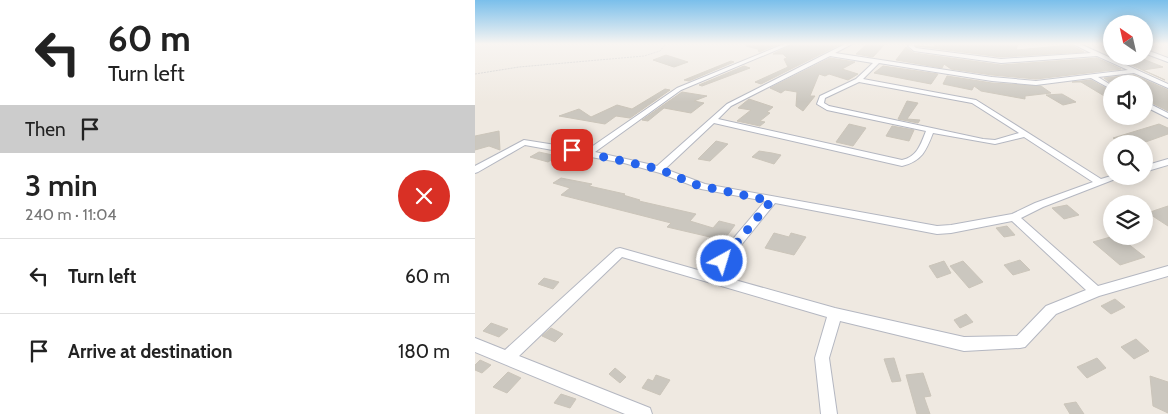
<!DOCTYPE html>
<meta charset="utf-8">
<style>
:root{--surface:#fff;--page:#f6f6f6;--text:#222;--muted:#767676;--line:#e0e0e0}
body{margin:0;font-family:Cabin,sans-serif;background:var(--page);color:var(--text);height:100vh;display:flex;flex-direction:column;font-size:19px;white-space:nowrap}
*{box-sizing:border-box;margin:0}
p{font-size:16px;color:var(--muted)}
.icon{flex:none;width:28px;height:28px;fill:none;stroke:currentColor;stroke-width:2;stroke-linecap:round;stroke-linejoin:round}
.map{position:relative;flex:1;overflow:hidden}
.sheet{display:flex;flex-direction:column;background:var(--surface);width:475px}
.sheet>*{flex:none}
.hud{background:#fff;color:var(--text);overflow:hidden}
.needle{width:32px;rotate:326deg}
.buttons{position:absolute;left:628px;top:15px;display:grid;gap:10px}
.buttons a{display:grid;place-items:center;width:50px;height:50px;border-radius:50%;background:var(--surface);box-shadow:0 2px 12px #0003;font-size:25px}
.pin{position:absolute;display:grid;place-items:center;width:42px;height:42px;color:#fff;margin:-21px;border-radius:10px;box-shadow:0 2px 8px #0006}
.me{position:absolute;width:55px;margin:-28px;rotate:39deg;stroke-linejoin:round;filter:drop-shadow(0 0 4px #0008)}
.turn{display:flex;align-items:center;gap:18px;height:105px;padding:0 25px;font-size:22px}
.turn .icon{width:65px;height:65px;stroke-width:2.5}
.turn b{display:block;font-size:35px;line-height:42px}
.then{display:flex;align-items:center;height:48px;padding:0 25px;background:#0003;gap:10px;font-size:19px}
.round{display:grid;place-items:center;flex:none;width:52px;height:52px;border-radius:26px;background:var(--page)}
.head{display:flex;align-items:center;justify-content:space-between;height:85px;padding:0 25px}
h1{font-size:30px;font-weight:600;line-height:38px}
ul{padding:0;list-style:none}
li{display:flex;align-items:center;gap:15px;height:75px;padding:0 25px;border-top:1px solid var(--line)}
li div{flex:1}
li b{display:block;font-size:19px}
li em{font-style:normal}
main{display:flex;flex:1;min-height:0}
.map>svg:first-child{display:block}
</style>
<main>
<section class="sheet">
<div class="hud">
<div class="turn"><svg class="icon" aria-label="left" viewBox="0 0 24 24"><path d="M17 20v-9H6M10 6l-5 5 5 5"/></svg><div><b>60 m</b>Turn left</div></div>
<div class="then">Then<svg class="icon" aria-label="arrive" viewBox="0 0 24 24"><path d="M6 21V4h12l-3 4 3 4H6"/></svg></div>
</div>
<div class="head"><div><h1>3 min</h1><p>240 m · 11:04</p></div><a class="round" style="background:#d93025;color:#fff"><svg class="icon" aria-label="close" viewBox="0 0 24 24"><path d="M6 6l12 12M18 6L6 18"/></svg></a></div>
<ul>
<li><svg class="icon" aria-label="left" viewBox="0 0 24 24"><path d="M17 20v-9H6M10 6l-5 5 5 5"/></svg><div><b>Turn left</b></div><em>60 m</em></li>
<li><svg class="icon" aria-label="arrive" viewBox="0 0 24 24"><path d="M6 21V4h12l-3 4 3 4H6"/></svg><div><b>Arrive at destination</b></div><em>180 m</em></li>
</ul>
</section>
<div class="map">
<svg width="693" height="414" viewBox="0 0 693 414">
<rect width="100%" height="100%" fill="#efe9e1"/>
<g fill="#cbc7bf" stroke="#cbc5ba">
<polygon points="272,44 304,44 284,52 283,49 271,46"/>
<polygon points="318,44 366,44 286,84 280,82 313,67 309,59 312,58 308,54 298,54"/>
<polygon points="392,44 410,44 398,57 381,54"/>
<polygon points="461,44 543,44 541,50 596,45 609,52 526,57 441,46 459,47"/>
<polygon points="431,47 439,53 526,65 622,58 646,69 561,79 517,75 476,69 469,64 467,68 421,60"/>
<polygon points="191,55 213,62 199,67 178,60"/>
<polygon points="636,56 647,59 663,57 688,67 668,70 690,80"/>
<polygon points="355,58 380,62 367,69 383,74 373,80 354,74 350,76 344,74 335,96 340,96 328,111 321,106 322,92 310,90 306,93 295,88"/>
<polygon points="256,61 259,62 214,81 209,80"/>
<polygon points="269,66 275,68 227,86 224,85"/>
<polygon points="408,66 463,74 456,84 399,73"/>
<polygon points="659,75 693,90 693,111 669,99 669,82 637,84 629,78"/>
<polygon points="472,76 517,83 566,86 576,93 550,96 550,99 506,91 499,86 497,90 468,84"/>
<polygon points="616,80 636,91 636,100 606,82 597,82"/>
<polygon points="190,89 195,90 155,118 141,116 130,124 84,116 104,109 116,117 142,105 157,109"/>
<polygon points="207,92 232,96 219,101 229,103 216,113 189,108 173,121 167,120"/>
<polygon points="587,94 601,102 588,105 571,95"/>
<polygon points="274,99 298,107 292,112 295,113 285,121 290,122 285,126 262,121 276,110 263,108"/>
<polygon points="432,101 443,103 432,119 445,120 443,123 423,119"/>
<polygon points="374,124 391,128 378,146 361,142"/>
<polygon points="684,124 693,128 693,134 665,144 648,144 638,138"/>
<polygon points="417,126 439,130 434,141 411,136"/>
<polygon points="24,131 25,150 14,146 0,150 0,136"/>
<polygon points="241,141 253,144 235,161 223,159"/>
<polygon points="284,151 297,153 306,155 299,164 277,157"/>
<polygon points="64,152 82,156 73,162 55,157"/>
<polygon points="86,178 117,184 114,186 150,194 148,195 165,200 164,201 221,214 215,221 238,228 244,221 260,225 245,245 232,241 235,237 192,227 196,223 86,195 95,188 78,183"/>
<polygon points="592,205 604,215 589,219 577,208"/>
<polygon points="693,206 693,226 673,213 681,210"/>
<polygon points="532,226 540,235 529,237 521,228"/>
<polygon points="299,233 314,237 316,233 331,237 319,255 290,248"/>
<polygon points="639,236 666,236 666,238 652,243 670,257 645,265 618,242"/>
<polygon points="545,260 555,270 538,275 529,265"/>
<polygon points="469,261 476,273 462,278 454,266"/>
<polygon points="488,261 508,282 494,288 475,266"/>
<polygon points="69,278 84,282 78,289 63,284"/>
<polygon points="640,299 650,307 636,314 626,306"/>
<polygon points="491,314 498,322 485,328 479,320"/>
<polygon points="16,323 33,329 24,337 8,331"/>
<polygon points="76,328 88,334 80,342 67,336"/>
<polygon points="661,339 674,351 659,359 646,347"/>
<polygon points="419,358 426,381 417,382 409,359"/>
<polygon points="622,358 631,368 612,378 602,367"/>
<polygon points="5,360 16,365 7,373 0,370 0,365"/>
<polygon points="140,368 151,377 145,383 134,374"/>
<polygon points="33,372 46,378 32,393 18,387"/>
<polygon points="448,373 456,396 449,397 455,414 442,414 431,375"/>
<polygon points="181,375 195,380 185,395 167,388 173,379 178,381"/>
<polygon points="675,376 693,382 693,413 678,406"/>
<polygon points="86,394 101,399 95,408 79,403"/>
<polygon points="601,402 609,414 595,414 589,404"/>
</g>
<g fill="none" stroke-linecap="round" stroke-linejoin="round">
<defs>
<g id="street">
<path d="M309 44H316L206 90 120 152 182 166 252 104 370 44H377L360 53 517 77 561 81 653 70 622 56 526 63 439 51 433 46 435 44H440L439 46 441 48 526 59 616 53 598 44H605L693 84V88L659 73 623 77 636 85V89L616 78 561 85 517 81 404 63 388 79 501 100 626 179 636 176H648L568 207 546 218 623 286 693 266V276L624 296 581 314 550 347 545 348 489 351 365 321 354 358 362 414H346L340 358 352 317 147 257 44 356 175 408 177 414H150L0 352V338L30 350 141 249 145 248 230 272 290 201 226 189 185 173 149 163 50 145 3 172 0 173V166L49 140 112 150 202 88ZM355 56 398 63 381 79 345 96 342 104 352 110 451 131C446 144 442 157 427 160L243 119 256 106ZM384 82 497 103 544 133 520 140 508 139 354 106 349 103 350 98ZM239 123 427 166C447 161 451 151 458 133L520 144 549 137 618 182 560 203 537 214 476 225 462 226 230 184 190 169ZM300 203 462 234 476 233 537 221 611 290 571 306 542 336 489 337 360 308 242 275Z"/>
<polygon points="669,49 693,58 693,62 669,53"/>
<polygon points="669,101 693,113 693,118 669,106"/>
<polygon points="693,159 693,165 669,172 669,166"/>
</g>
</defs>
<use href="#street" stroke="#b4b7c1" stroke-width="2"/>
<polyline stroke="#c9c9c9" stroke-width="1" stroke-dasharray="2 1" stroke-linecap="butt" points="0,74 44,67 169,56 185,51 191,44"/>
<use href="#street" fill="#fff" fill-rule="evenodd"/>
</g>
<linearGradient id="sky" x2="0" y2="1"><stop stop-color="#7abfeb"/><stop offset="0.43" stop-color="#f8f5f2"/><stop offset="1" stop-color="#f8f5f2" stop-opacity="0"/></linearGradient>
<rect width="693" height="102" fill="url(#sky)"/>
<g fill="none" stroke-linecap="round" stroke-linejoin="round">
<polyline stroke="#2563eb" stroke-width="9" stroke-dasharray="0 16.2" points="97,150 184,169 222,185 296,201 247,261"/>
</g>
</svg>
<div class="buttons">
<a><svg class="needle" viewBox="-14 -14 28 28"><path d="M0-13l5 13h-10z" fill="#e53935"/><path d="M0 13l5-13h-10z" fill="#767676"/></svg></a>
<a><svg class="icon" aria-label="sound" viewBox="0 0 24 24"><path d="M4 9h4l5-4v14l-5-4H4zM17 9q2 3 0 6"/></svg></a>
<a><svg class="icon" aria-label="search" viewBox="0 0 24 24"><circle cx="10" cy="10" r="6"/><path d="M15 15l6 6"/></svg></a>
<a><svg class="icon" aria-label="layers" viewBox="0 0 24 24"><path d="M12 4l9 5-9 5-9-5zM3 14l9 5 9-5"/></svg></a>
</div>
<div class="pin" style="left:97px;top:150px;background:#d93025"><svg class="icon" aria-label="arrive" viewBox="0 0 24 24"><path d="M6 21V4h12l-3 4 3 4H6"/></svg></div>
<svg class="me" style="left:247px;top:261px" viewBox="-20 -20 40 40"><circle r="17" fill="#2563eb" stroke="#fff" stroke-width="3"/><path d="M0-11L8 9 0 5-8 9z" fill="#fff"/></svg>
</div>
</main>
